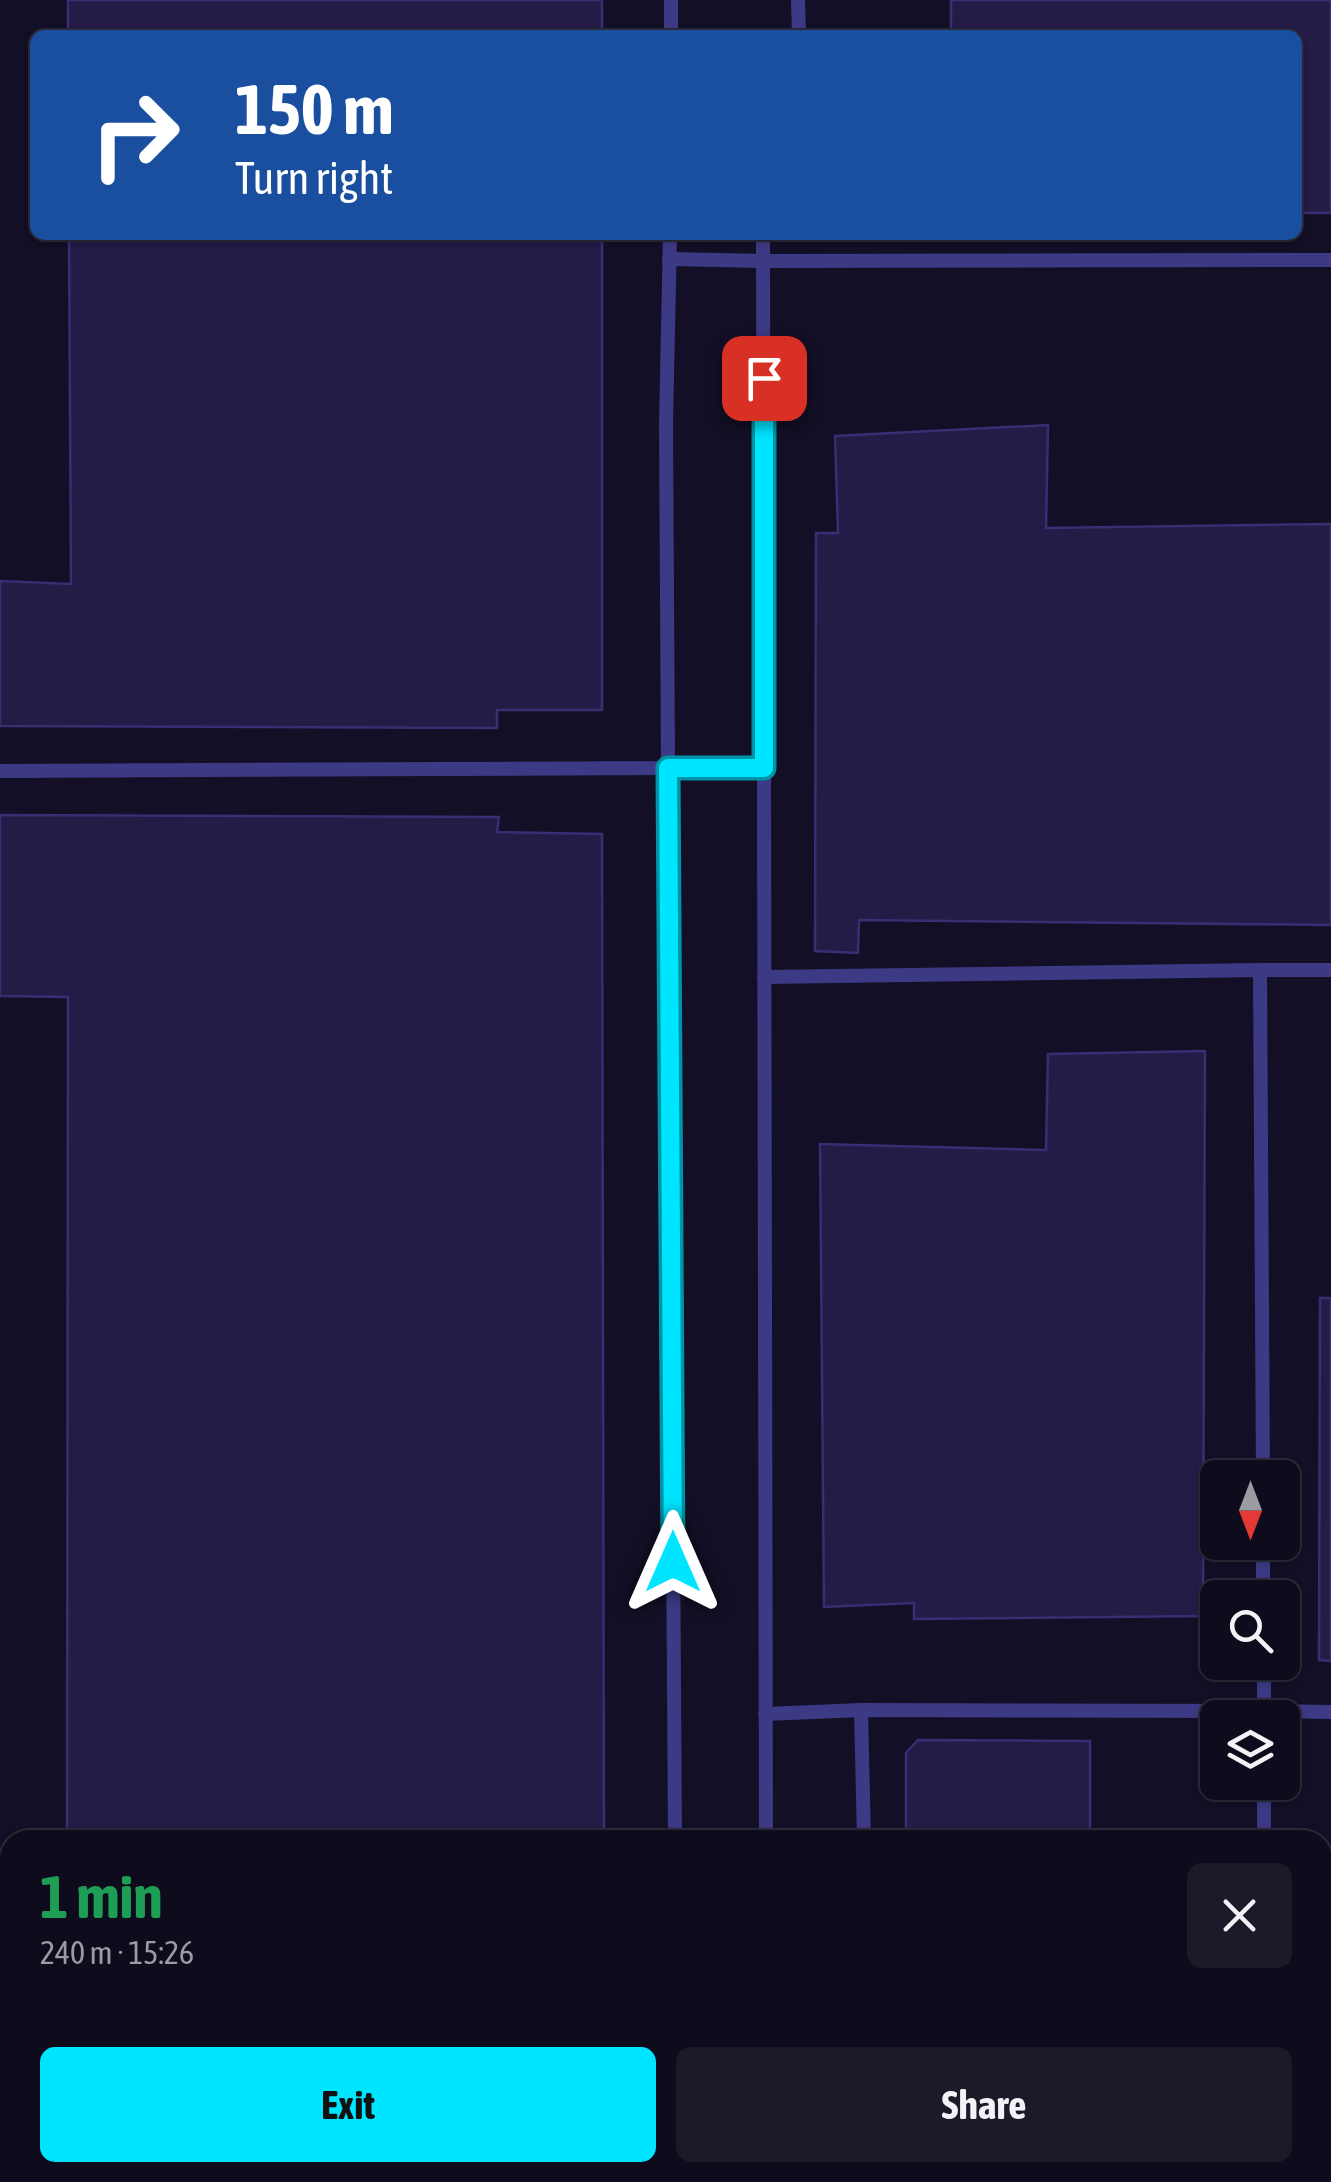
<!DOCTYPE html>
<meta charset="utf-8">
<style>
:root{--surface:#0e0b1c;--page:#1c1929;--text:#f1f3f6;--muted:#9b9ba3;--line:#2e2b3b;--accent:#00e5ff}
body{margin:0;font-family:"Asap Condensed",sans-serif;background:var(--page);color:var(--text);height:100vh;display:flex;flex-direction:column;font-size:38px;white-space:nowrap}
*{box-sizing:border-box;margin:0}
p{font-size:32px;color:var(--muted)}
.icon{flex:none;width:55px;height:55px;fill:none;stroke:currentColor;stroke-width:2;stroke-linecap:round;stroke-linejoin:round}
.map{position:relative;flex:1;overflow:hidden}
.panel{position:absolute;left:0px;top:1830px;width:1332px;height:352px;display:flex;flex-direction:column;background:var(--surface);border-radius:30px 30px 0 0;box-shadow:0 2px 8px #0004,0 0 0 2px var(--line)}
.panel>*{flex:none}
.guide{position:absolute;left:30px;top:30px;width:1272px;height:210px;border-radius:15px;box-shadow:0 2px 8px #0004,0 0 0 2px var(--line);background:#1a4fa0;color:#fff;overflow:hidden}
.needle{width:65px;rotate:180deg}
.fabs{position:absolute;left:1200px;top:1460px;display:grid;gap:20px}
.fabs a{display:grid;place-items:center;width:100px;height:100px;border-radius:15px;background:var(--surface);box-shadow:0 2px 8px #0004,0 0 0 2px var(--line);font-size:50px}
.pin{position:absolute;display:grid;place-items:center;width:85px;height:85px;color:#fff;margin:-42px;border-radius:20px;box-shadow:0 5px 15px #0006}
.me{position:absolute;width:110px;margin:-55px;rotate:0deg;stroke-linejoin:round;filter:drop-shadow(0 0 8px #0008)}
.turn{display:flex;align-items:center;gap:35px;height:210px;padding:0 40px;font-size:45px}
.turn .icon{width:130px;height:130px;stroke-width:2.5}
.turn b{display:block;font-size:70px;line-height:85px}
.round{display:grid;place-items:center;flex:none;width:105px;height:105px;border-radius:15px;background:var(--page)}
.overview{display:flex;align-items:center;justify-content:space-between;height:170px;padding:0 40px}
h1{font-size:60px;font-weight:700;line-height:75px;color:#1e9e55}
.cta{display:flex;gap:20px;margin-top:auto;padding:20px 40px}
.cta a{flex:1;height:115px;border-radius:15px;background:var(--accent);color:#111;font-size:40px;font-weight:700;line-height:115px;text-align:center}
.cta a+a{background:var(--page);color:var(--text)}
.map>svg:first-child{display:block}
</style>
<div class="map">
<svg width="1331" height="2182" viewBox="0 0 1331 2182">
<rect width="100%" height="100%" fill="#130f26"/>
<g fill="#241b47" stroke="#3b2d73" stroke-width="2.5">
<rect x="68" y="0" width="534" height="35"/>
<polygon points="951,0 1331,0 1331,213 1298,213 1298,35 951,35"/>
<polygon points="69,235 602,235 602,710 497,710 497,728 0,726 0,581 71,584"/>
<polygon points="1048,425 1046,528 1331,524 1331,925 859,920 858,953 815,951 816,533 838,533 835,436"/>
<polygon points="0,815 499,817 497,832 602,834 604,1840 67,1840 68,997 0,996"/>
<polygon points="1205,1051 1203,1616 914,1619 914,1603 824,1607 820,1144 1046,1150 1048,1054"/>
<polygon points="1320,1298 1331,1298 1331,1661 1319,1660"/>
<polygon points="918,1740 1090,1741 1090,1840 906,1840 906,1753"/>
<polygon points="1322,1881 1331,1881 1331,2149 1325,2149 1328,1893 1322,1893"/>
<polygon points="0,2047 10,2047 10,2172 605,2172 605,2182 0,2182"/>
</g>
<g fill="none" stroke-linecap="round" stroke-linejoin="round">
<g stroke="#3d3a85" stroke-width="14">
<polyline points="671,0 671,35"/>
<polyline points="798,0 799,35"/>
<polyline points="763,235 766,1840"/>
<polyline points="669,259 763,261 1331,260"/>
<polyline points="0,771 668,768 666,423 670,235"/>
<polyline points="764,977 1260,970"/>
<polyline points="1263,1478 1260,970 1331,970"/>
<polyline points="1263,1542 1263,1598"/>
<polyline points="765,1714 861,1710"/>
<polyline points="1264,1717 1264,1711 1331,1712"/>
<polyline points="1264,1782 1264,1840"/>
<polyline points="675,1840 668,768 764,768"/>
<polyline points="864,1840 861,1710 1264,1711 1264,1662"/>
<polyline points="766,2172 766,2182"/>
<polyline points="884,2172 892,2182"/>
<polyline points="1265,2172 1265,2182"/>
</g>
</g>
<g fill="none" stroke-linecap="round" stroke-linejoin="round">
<defs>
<polyline id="route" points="673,1562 668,768 764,768 764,378"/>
</defs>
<use href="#route" stroke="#0095a6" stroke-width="25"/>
<use href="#route" stroke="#00e5ff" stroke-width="18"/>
</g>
</svg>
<div class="fabs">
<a><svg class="needle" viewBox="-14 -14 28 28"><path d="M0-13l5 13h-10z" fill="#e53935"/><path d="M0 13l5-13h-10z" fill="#9b9ba3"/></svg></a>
<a><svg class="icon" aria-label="search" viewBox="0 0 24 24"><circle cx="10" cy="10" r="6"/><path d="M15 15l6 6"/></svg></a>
<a><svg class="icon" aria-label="layers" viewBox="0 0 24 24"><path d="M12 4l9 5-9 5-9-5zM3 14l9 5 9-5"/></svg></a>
</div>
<div class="pin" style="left:764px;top:378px;background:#d93025"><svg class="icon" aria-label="arrive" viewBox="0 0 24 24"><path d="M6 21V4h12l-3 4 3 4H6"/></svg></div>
<svg class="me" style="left:673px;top:1562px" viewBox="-20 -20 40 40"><path d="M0-17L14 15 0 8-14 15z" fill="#00e5ff" stroke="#fff" stroke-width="4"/></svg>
<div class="guide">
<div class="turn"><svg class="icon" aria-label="right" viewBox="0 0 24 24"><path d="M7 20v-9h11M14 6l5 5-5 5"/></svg><div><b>150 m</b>Turn right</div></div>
</div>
<section class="panel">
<div class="overview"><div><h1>1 min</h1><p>240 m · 15:26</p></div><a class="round"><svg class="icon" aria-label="close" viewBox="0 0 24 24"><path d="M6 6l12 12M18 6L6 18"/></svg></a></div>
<div class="cta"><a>Exit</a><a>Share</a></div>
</section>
</div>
